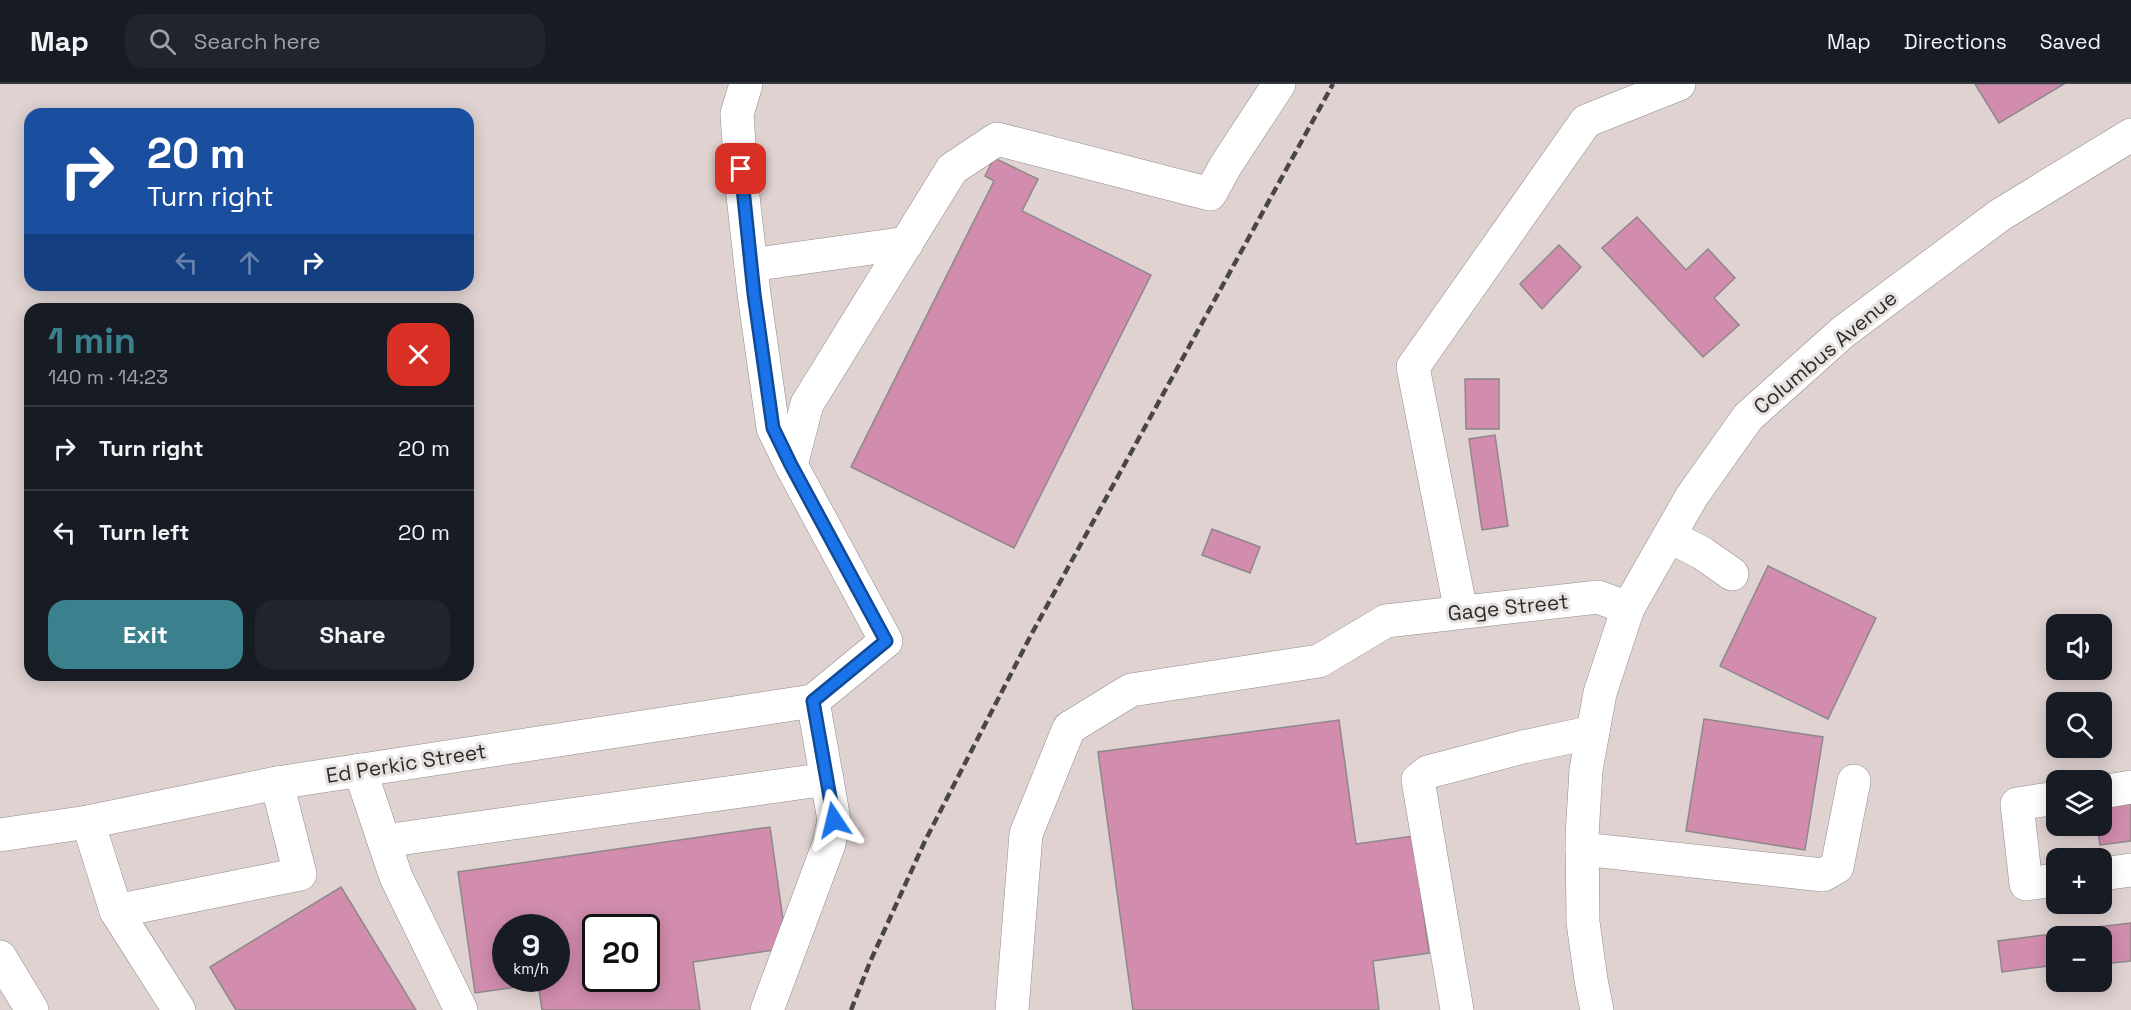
<!DOCTYPE html>
<meta charset="utf-8">
<style>
:root{--surface:#171b24;--page:#20242c;--text:#f1f3f6;--muted:#9ea1a6;--line:#363941;--accent:#3b808d}
body{margin:0;font-family:"Space Grotesk",sans-serif;background:var(--page);color:var(--text);height:100vh;display:flex;flex-direction:column;font-size:22px;white-space:nowrap}
*{box-sizing:border-box;margin:0}
p{font-size:20px;color:var(--muted)}
.icon{flex:none;width:33px;height:33px;fill:none;stroke:currentColor;stroke-width:2;stroke-linecap:round;stroke-linejoin:round}
.map{position:relative;flex:1;overflow:hidden}
.drawer{position:absolute;left:24px;top:219px;width:450px;height:378px;display:flex;flex-direction:column;background:var(--surface);border-radius:18px;box-shadow:0 3px 15px #0003}
.drawer>*{flex:none}
.top-card{position:absolute;left:24px;top:24px;width:450px;height:183px;border-radius:18px;box-shadow:0 3px 15px #0003;background:#1a4fa0;color:#fff;overflow:hidden}
.buttons{position:absolute;left:2046px;top:530px;display:grid;gap:12px}
.buttons a{display:grid;place-items:center;width:66px;height:66px;border-radius:12px;background:var(--surface);box-shadow:0 3px 15px #0003;font-size:30px}
.speed{position:absolute;left:492px;top:830px;display:flex;gap:12px;font-size:30px;font-weight:700;text-align:center}
.speed>*{display:grid;place-content:center;width:78px;height:78px;border-radius:50%;background:var(--surface);box-shadow:0 3px 15px #0003;line-height:1}
.speed small{font-size:15px;font-weight:400}
.speed .limit{border:3px solid #111;border-radius:9px;background:#fff;color:#111}
.pin{position:absolute;display:grid;place-items:center;width:51px;height:51px;color:#fff;margin:-26px;border-radius:12px;box-shadow:0 3px 9px #0006}
.me{position:absolute;width:66px;margin:-33px;rotate:350deg;stroke-linejoin:round;filter:drop-shadow(0 0 4px #0008)}
.turn{display:flex;align-items:center;gap:21px;height:126px;padding:0 24px;font-size:27px}
.turn .icon{width:78px;height:78px;stroke-width:2.5}
.turn b{display:block;font-size:42px;line-height:51px}
.lanes{display:flex;align-items:center;height:57px;padding:0 24px;background:#0003;justify-content:center;gap:30px;direction:ltr}
.lanes .off{opacity:.35}
.round{display:grid;place-items:center;flex:none;width:63px;height:63px;border-radius:18px;background:var(--page)}
.headline{display:flex;align-items:center;justify-content:space-between;height:102px;padding:0 24px}
h1{font-size:36px;font-weight:700;line-height:45px;color:var(--accent)}
.button{display:flex;gap:12px;margin-top:auto;padding:12px 24px}
.button a{flex:1;height:69px;border-radius:18px;background:var(--accent);color:#fff;font-size:24px;font-weight:700;line-height:69px;text-align:center}
.button a+a{background:var(--page);color:var(--text)}
ul{padding:0;list-style:none}
li{display:flex;align-items:center;gap:18px;height:84px;padding:0 24px;border-top:2px solid var(--line)}
li div{flex:1}
li b{display:block;font-size:22px}
li em{font-style:normal}
header{display:flex;align-items:center;gap:36px;box-sizing:border-box;height:84px;padding:0 30px;background:var(--surface);border-bottom:2px solid var(--line)}
header strong{font-size:28px}
nav{display:flex;gap:33px;margin-inline-start:auto;font-size:21px}
.search{width:420px;height:54px;background:var(--page);display:flex;align-items:center;gap:15px;box-sizing:border-box;padding:0 21px;border-radius:18px;color:var(--muted);font-size:22px}
.map>svg:first-child{display:block}
</style>
<header>
<strong>Map</strong>
<div class="search"><svg class="icon" aria-label="search" viewBox="0 0 24 24"><circle cx="10" cy="10" r="6"/><path d="M15 15l6 6"/></svg>Search here</div>
<nav><a>Map</a><a>Directions</a><a>Saved</a></nav>
</header>
<div class="map">
<svg width="2131" height="926" viewBox="0 0 2131 926">
<rect width="100%" height="100%" fill="#e7e1e0"/>
<path fill="#dfd2d0" fill-rule="evenodd" d="M0 0H2131V926H0ZM30 30H468V201H30ZM30 225H468V591H30ZM2056 540H2102V585H2056ZM2056 618H2102V663H2056ZM2056 696H2102V741H2056ZM2056 774H2102V819H2056ZM506 843H556V894H506ZM596 843H646V894H596ZM2056 852H2102V897H2056Z"/>
<g fill="#d28cad" stroke="#8d888a" stroke-width="1.5" fill-rule="evenodd">
<polygon points="1975,0 2064,0 1999,39"/>
<polygon points="994,74 1038,95 1022,127 1151,191 1014,464 851,383 994,97 985,92"/>
<polygon points="1637,133 1686,186 1708,165 1735,194 1714,214 1739,241 1703,273 1602,164"/>
<polygon points="1559,161 1581,183 1542,225 1520,200"/>
<polygon points="1465,295 1499,295 1499,345 1466,345"/>
<polygon points="1495,351 1508,442 1482,446 1469,355"/>
<polygon points="1212,445 1260,463 1250,489 1202,471"/>
<polygon points="1768,482 1876,534 1828,635 1720,582"/>
<polygon points="1704,635 1823,653 1805,766 1686,747"/>
<polygon points="1339,636 1356,760 1413,752 1429,869 1373,877 1379,926 1133,926 1098,668"/>
<polygon points="2131,714 2131,757 2100,761 2097,741 2102,741 2102,718"/>
<path d="M770 743 787 864 693 878 700 926H542L538 900 475 909 458 788ZM506 843H556V894H506ZM596 843H646V894H596Z"/>
<polygon points="341,803 416,926 236,926 210,883"/>
<polygon points="2131,839 2131,877 2103,880 2102,852 2099,852 2098,843"/>
<polygon points="2059,849 2059,852 2056,852 2056,881 2002,888 1998,857"/>
</g>
<g fill="none" stroke-linecap="round" stroke-linejoin="round">
<defs>
<g id="minor">
<polyline points="746,0 737,30 742,103 754,210 773,344 791,381"/>
<polyline points="751,181 907,159"/>
<polyline points="1669,452 1702,469 1732,490"/>
<polyline points="1461,528 1413,283 1586,37 1679,0"/>
<polyline points="813,617 886,557 791,381 807,320 952,85 997,55 1210,110 1226,81 1279,0"/>
<polyline points="360,686 396,793 461,926"/>
<polyline points="2102,708 2131,703"/>
<polyline points="2056,714 2017,720 2026,800 2056,796"/>
<polyline points="88,738 116,827 179,926"/>
<polyline points="0,751 88,738 277,699 813,617"/>
<polyline points="384,757 827,695"/>
<polyline points="1582,765 1823,791 1837,783 1854,697"/>
<polyline points="2102,790 2131,786"/>
<polyline points="116,827 300,790 277,699"/>
<polyline points="0,873 32,926"/>
<polyline points="767,926 829,760 834,736 813,617"/>
<polyline points="1012,926 1026,750 1069,644 1131,606 1319,577 1386,537 1598,513 1628,524"/>
<polyline points="1457,926 1418,696 1428,688 1523,663 1593,648"/>
<polyline points="1597,926 1591,896 1583,838 1582,752 1586,686 1600,609 1628,524 1692,412 1748,333 1843,248 2000,131 2131,51"/>
</g>
</defs>
<use href="#minor" stroke="#918c8b" stroke-width="34"/>
<use href="#minor" stroke="#fff" stroke-width="33"/>
<polyline stroke="#494645" stroke-width="4.5" stroke-dasharray="9 4.5" stroke-linecap="butt" points="851,926 870,878 925,757 1031,551 1333,0"/>
</g>
<g fill="none" stroke-linecap="round" stroke-linejoin="round">
<defs>
<polyline id="route" points="741,85 754,210 773,344 791,381 886,557 813,617 834,736"/>
</defs>
<use href="#route" stroke="#114b97" stroke-width="15"/>
<use href="#route" stroke="#1a73e8" stroke-width="10"/>
</g>
<g text-anchor="middle" dominant-baseline="central" stroke-width="6" stroke-linejoin="round" paint-order="stroke">
<g font-size="21" fill="#2f2d2c" stroke="#e7e1e0">
<text transform="translate(1825 268) rotate(-40)">Columbus Avenue</text>
<text transform="translate(1508 523) rotate(-6)">Gage Street</text>
<text transform="translate(406 679) rotate(-9)">Ed Perkic Street</text>
</g>
</g>
</svg>
<div class="buttons">
<a><svg class="icon" aria-label="sound" viewBox="0 0 24 24"><path d="M4 9h4l5-4v14l-5-4H4zM17 9q2 3 0 6"/></svg></a>
<a><svg class="icon" aria-label="search" viewBox="0 0 24 24"><circle cx="10" cy="10" r="6"/><path d="M15 15l6 6"/></svg></a>
<a><svg class="icon" aria-label="layers" viewBox="0 0 24 24"><path d="M12 4l9 5-9 5-9-5zM3 14l9 5 9-5"/></svg></a>
<a>+</a>
<a>−</a>
</div>
<div class="speed"><div>9<small>km/h</small></div><div class="limit">20</div></div>
<div class="pin" style="left:741px;top:85px;background:#d93025"><svg class="icon" aria-label="arrive" viewBox="0 0 24 24"><path d="M6 21V4h12l-3 4 3 4H6"/></svg></div>
<svg class="me" style="left:834px;top:736px" viewBox="-20 -20 40 40"><path d="M0-17L14 15 0 8-14 15z" fill="#1a73e8" stroke="#fff" stroke-width="4"/></svg>
<div class="top-card">
<div class="turn"><svg class="icon" aria-label="right" viewBox="0 0 24 24"><path d="M7 20v-9h11M14 6l5 5-5 5"/></svg><div><b>20 m</b>Turn right</div></div>
<div class="lanes"><svg class="icon off" aria-label="left" viewBox="0 0 24 24"><path d="M17 20v-9H6M10 6l-5 5 5 5"/></svg><svg class="icon off" aria-label="ahead" viewBox="0 0 24 24"><path d="M12 20V5M6 11l6-6 6 6"/></svg><svg class="icon" aria-label="right" viewBox="0 0 24 24"><path d="M7 20v-9h11M14 6l5 5-5 5"/></svg></div>
</div>
<section class="drawer">
<div class="headline"><div><h1>1 min</h1><p>140 m · 14:23</p></div><a class="round" style="background:#d93025;color:#fff"><svg class="icon" aria-label="close" viewBox="0 0 24 24"><path d="M6 6l12 12M18 6L6 18"/></svg></a></div>
<ul>
<li><svg class="icon" aria-label="right" viewBox="0 0 24 24"><path d="M7 20v-9h11M14 6l5 5-5 5"/></svg><div><b>Turn right</b></div><em>20 m</em></li>
<li><svg class="icon" aria-label="left" viewBox="0 0 24 24"><path d="M17 20v-9H6M10 6l-5 5 5 5"/></svg><div><b>Turn left</b></div><em>20 m</em></li>
</ul>
<div class="button"><a>Exit</a><a>Share</a></div>
</section>
</div>
